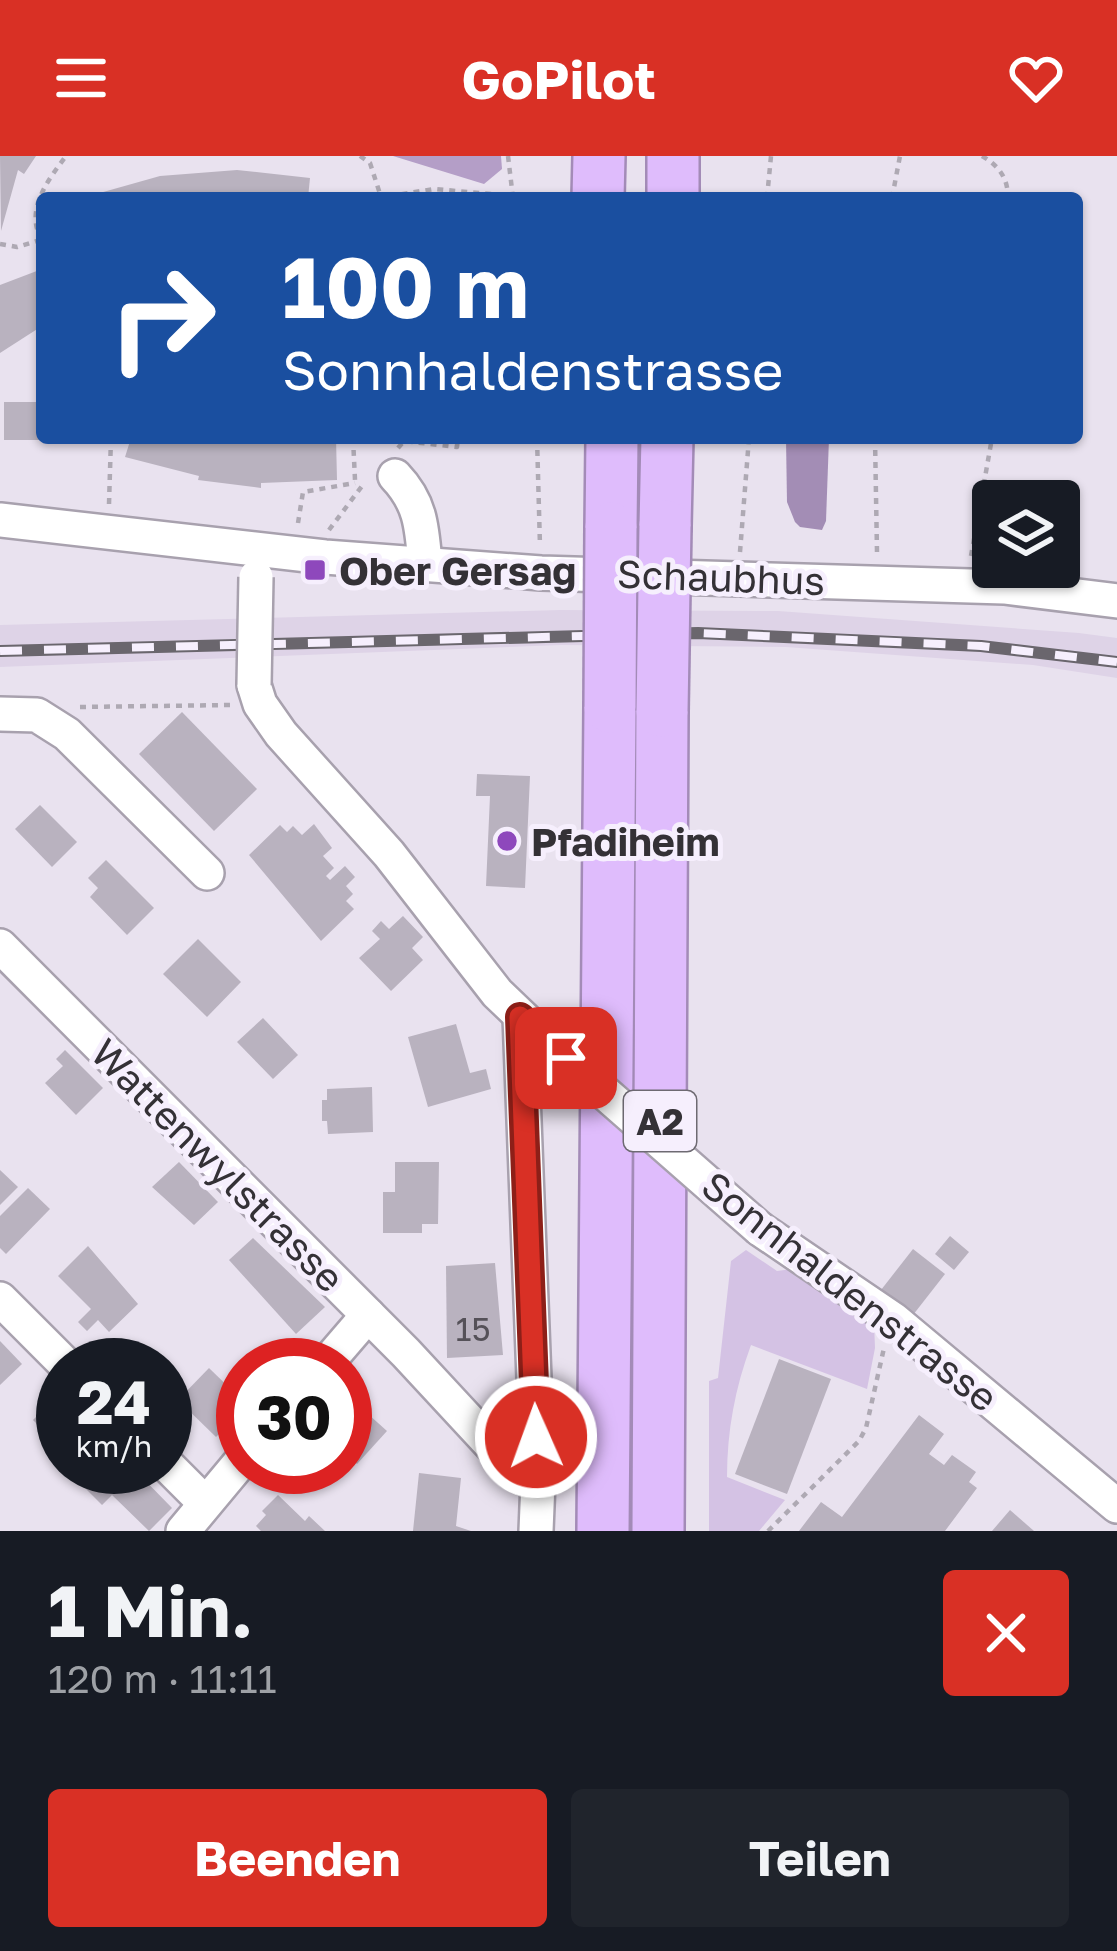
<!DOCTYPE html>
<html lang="de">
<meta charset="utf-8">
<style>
:root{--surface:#171b24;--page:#20242c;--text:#f1f3f6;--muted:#9ea1a6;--accent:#d93025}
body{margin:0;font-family:"Golos Text",sans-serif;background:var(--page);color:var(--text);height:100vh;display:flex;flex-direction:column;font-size:45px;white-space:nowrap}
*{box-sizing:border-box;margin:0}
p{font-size:39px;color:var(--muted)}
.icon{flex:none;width:66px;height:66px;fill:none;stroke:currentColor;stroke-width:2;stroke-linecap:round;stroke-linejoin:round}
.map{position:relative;height:1375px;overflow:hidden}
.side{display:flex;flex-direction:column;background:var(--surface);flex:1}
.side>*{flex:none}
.guide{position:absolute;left:36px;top:36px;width:1047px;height:252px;border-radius:12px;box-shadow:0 3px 9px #0004;background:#1a4fa0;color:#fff;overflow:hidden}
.controls{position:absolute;left:972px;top:324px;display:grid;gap:24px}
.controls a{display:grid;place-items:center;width:108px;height:108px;border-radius:12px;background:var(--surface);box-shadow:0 3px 9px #0004;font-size:60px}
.speed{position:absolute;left:36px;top:1182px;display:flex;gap:24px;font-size:60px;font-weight:700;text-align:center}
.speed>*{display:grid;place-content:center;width:156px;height:156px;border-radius:50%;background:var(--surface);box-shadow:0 3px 9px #0004;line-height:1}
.speed small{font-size:30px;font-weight:400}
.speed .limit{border:18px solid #d22;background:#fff;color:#111}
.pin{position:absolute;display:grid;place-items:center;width:102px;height:102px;color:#fff;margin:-51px;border-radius:24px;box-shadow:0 6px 18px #0006}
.me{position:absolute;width:132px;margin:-66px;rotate:358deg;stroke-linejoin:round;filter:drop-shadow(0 0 9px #0008)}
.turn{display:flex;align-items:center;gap:42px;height:252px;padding:0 48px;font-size:54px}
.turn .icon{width:156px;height:156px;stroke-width:2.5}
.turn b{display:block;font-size:84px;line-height:102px}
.round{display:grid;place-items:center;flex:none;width:126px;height:126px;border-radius:12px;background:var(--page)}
.headline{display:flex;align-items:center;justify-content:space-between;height:204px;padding:0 48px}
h1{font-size:72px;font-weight:700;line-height:90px}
.cta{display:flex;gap:24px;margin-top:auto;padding:24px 48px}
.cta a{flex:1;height:138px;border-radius:12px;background:var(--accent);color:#fff;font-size:48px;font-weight:700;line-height:138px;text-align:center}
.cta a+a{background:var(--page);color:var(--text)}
header{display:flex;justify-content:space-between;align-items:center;height:156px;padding:0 48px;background:var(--accent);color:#fff;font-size:54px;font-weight:700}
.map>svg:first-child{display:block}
</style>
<header><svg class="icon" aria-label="menu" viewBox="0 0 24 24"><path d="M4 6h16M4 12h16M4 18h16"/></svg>GoPilot<svg class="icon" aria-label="heart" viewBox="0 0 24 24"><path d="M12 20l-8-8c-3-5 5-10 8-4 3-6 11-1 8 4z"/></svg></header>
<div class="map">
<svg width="1117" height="1375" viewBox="0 0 1117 1375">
<rect width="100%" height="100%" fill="#e9e2ef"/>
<polygon fill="#ded3e7" points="560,454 778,455 1079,477 1117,482 1117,522 1033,509 786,491 561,489 0,511 0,469"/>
<path fill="#d4c2e4" d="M746 1094 777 1115 792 1113 874 1167 875 1192 867 1233 751 1189C735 1232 727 1275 727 1321L785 1344 759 1375H709V1225L718 1222 731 1105Z"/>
<polygon fill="#b49ec7" points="393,0 501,0 502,13 484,28"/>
<polygon fill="#a38db5" points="829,282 826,365 822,374 800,371 795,366 787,346 786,283"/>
<g fill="#b9b2bf">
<polygon points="0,0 36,0 24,18 18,14 1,75"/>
<polygon points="237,14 310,22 308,42 82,42 160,20"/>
<polygon points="42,113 42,170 0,197 0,129"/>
<rect x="4" y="246" width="38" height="38"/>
<polygon points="131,282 336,282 337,324 261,327 261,332 198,324 199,320 125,301"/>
<polygon points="182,556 257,633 214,675 139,598"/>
<polygon points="477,618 530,620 525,732 486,730 490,640 476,640"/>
<polygon points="40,649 77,686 52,711 15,673"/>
<polygon points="314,668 332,692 323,700 334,712 326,720 330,724 345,710 355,721 346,730 353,738 346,745 354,753 321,785 249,699 280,669 287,676 293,670 302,679"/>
<polygon points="106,704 154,752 127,779 90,741 98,732 88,722"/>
<polygon points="403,760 423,781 412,792 423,804 391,835 359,802 380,783 372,775 381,765 389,773"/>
<polygon points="198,783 241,826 207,861 163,818"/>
<polygon points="263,862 298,899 273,923 237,886"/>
<polygon points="456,868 470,917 486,913 491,933 428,951 408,881"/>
<polygon points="65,894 103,932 76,959 45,927 63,910 56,903"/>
<polygon points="372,931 373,976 328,978 327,965 322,965 322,944 327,944 327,933"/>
<polygon points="179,1006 218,1046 194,1069 152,1031"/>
<polygon points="395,1006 439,1006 438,1068 422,1068 422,1077 383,1077 383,1036 395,1036"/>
<polygon points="0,1014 18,1031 0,1049"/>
<polygon points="28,1032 50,1053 6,1098 0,1092 0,1060"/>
<polygon points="950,1080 969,1096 954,1114 935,1098"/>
<polygon points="253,1082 325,1151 296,1178 229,1104"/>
<polygon points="88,1090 138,1148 109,1176 98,1164 87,1175 78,1166 91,1153 58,1120"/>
<polygon points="913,1093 945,1118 913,1159 881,1134"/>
<polygon points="495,1107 503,1199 447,1202 446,1110"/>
<polygon points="0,1185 22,1208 0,1229"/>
<polygon points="779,1203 831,1223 787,1338 735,1318"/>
<polygon points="209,1212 243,1245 243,1254 216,1281 178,1244"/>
<polygon points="58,1239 63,1244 63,1294 33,1264"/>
<polygon points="349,1241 387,1275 357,1308 345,1297 345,1246"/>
<polygon points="919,1259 944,1278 929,1298 944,1309 952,1299 976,1316 969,1326 977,1332 945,1375 799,1375 821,1346 842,1361"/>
<polygon points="118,1311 132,1311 172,1352 149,1375 112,1339 102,1349 85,1332 106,1312 112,1318"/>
<polygon points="419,1317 461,1322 456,1370 471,1375 413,1375"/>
<polygon points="278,1339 305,1365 309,1360 325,1375 261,1375 256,1370 266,1359 262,1355"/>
<polygon points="1010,1354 1034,1375 992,1375"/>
</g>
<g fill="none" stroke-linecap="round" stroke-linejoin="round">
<defs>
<g id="minor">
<path d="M395 320C421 347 422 372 425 408"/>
<polyline points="0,364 325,401 541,417 1004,431 1117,445"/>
<polyline points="254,529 260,548 281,578 389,698 497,837 565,902"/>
<polyline points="0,558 37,559 67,578 207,717"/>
<polyline points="0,790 406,1197 521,1321 538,1326"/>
<polyline points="520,861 538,1326 536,1375"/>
<polyline points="760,1073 894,1164 1117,1350"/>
<polyline points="0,1143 66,1209"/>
<polyline points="325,1209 368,1159"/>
<polyline points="165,1307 205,1347"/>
<polyline points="183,1375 243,1303"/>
</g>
<g id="highway">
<polyline points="598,42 599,0"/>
<polyline points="673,42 673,0"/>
<polyline points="665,370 667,282"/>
<polyline points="611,372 612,282"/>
<polyline points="603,1375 610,551"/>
<polyline points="658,1375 662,555"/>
</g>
</defs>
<use href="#minor" stroke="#a8a1ae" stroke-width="38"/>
<use href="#highway" stroke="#a38bb7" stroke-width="56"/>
<g stroke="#aea9b3" stroke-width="4.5" stroke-dasharray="6 6" stroke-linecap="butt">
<polyline points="360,0 370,7 381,41"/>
<polyline points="508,0 513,42"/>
<path d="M982 0C999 10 1008 22 1008 42"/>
<polyline points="378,42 434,33 513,40"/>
<polyline points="767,42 771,0"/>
<polyline points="892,42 900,0"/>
<path d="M42 84C24 55 48 24 66 0"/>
<polyline points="0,88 17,91 40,84"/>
<polyline points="353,282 355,324"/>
<polyline points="537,282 540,390"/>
<polyline points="875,282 877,396"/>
<polyline points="398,292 404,285 457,291 458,282"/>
<polyline points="109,348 111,282"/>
<polyline points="298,367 303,336 355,327"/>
<polyline points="329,374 365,326"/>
<polyline points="740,396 749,282"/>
<polyline points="971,400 992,282"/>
<polyline points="80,551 230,549"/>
<polyline points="768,1375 859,1285 866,1272 884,1192"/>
</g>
<use href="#minor" stroke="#fff" stroke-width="33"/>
<use href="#highway" stroke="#dfbcfc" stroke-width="51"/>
<defs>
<polyline id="rail" points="0,495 698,477 981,490 1117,506"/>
</defs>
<use href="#rail" stroke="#6a666d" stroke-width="12"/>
<use href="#rail" stroke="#f6effd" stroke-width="8" stroke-dasharray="22" stroke-linecap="butt"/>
<defs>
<g id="minor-bridge">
<polyline points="254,529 256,421"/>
<polyline points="565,902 760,1073"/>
</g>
<g id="highway-bridge">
<polyline points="610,551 611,372"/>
<polyline points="662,555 665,370"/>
</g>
</defs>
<use href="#minor-bridge" stroke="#a8a1ae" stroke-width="38" stroke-linecap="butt"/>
<use href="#highway-bridge" stroke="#a38bb7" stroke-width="56" stroke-linecap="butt"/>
<use href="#minor-bridge" stroke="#fff" stroke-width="33"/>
<use href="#highway-bridge" stroke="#dfbcfc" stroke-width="51"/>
</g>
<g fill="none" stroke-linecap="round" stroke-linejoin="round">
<defs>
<polyline id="route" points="536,1281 520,861 566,902"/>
</defs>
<use href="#route" stroke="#8d1f18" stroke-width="30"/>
<use href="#route" stroke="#d93025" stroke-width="21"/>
</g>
<g fill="#8e48bc" stroke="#f6effd" stroke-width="4.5">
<rect x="303" y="402" width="24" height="24" rx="6"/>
<circle cx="507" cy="685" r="12"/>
</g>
<g text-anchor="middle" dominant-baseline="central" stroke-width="10" stroke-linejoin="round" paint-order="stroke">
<g font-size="33" fill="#555158">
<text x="473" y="1172">15</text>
</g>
<rect fill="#f6effd" stroke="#6e6a72" stroke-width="3" x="624" y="935" width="72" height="60" rx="9"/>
<g font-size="36" font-weight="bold" fill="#343136">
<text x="660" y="965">A2</text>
</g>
<g font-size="39" font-weight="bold" fill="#343136" stroke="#f6effd" text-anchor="start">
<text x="339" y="414">Ober Gersag</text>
<text x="531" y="685">Pfadiheim</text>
</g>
<g font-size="39" fill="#343136" stroke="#f6effd">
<text transform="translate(721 421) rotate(2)">Schaubhus</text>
<text transform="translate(218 1009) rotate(45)">Wattenwylstrasse</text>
<text transform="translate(850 1135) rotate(38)">Sonnhaldenstrasse</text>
</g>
</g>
</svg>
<div class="controls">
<a><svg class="icon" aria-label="layers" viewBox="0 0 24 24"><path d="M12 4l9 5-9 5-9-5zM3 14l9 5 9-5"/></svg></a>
</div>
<div class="speed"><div>24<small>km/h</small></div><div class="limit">30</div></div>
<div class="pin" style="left:566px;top:902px;background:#d93025"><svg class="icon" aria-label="arrive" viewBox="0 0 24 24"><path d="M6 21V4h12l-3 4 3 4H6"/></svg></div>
<svg class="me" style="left:536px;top:1281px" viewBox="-20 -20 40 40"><circle r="17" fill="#d93025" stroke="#fff" stroke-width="3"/><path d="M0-11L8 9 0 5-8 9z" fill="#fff"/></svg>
<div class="guide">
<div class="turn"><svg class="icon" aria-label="right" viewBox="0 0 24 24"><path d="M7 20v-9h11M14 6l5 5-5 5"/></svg><div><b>100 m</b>Sonnhaldenstrasse</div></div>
</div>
</div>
<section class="side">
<div class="headline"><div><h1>1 Min.</h1><p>120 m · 11:11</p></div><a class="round" style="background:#d93025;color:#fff"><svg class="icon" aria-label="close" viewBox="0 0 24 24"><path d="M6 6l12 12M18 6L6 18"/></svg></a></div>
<div class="cta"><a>Beenden</a><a>Teilen</a></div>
</section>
